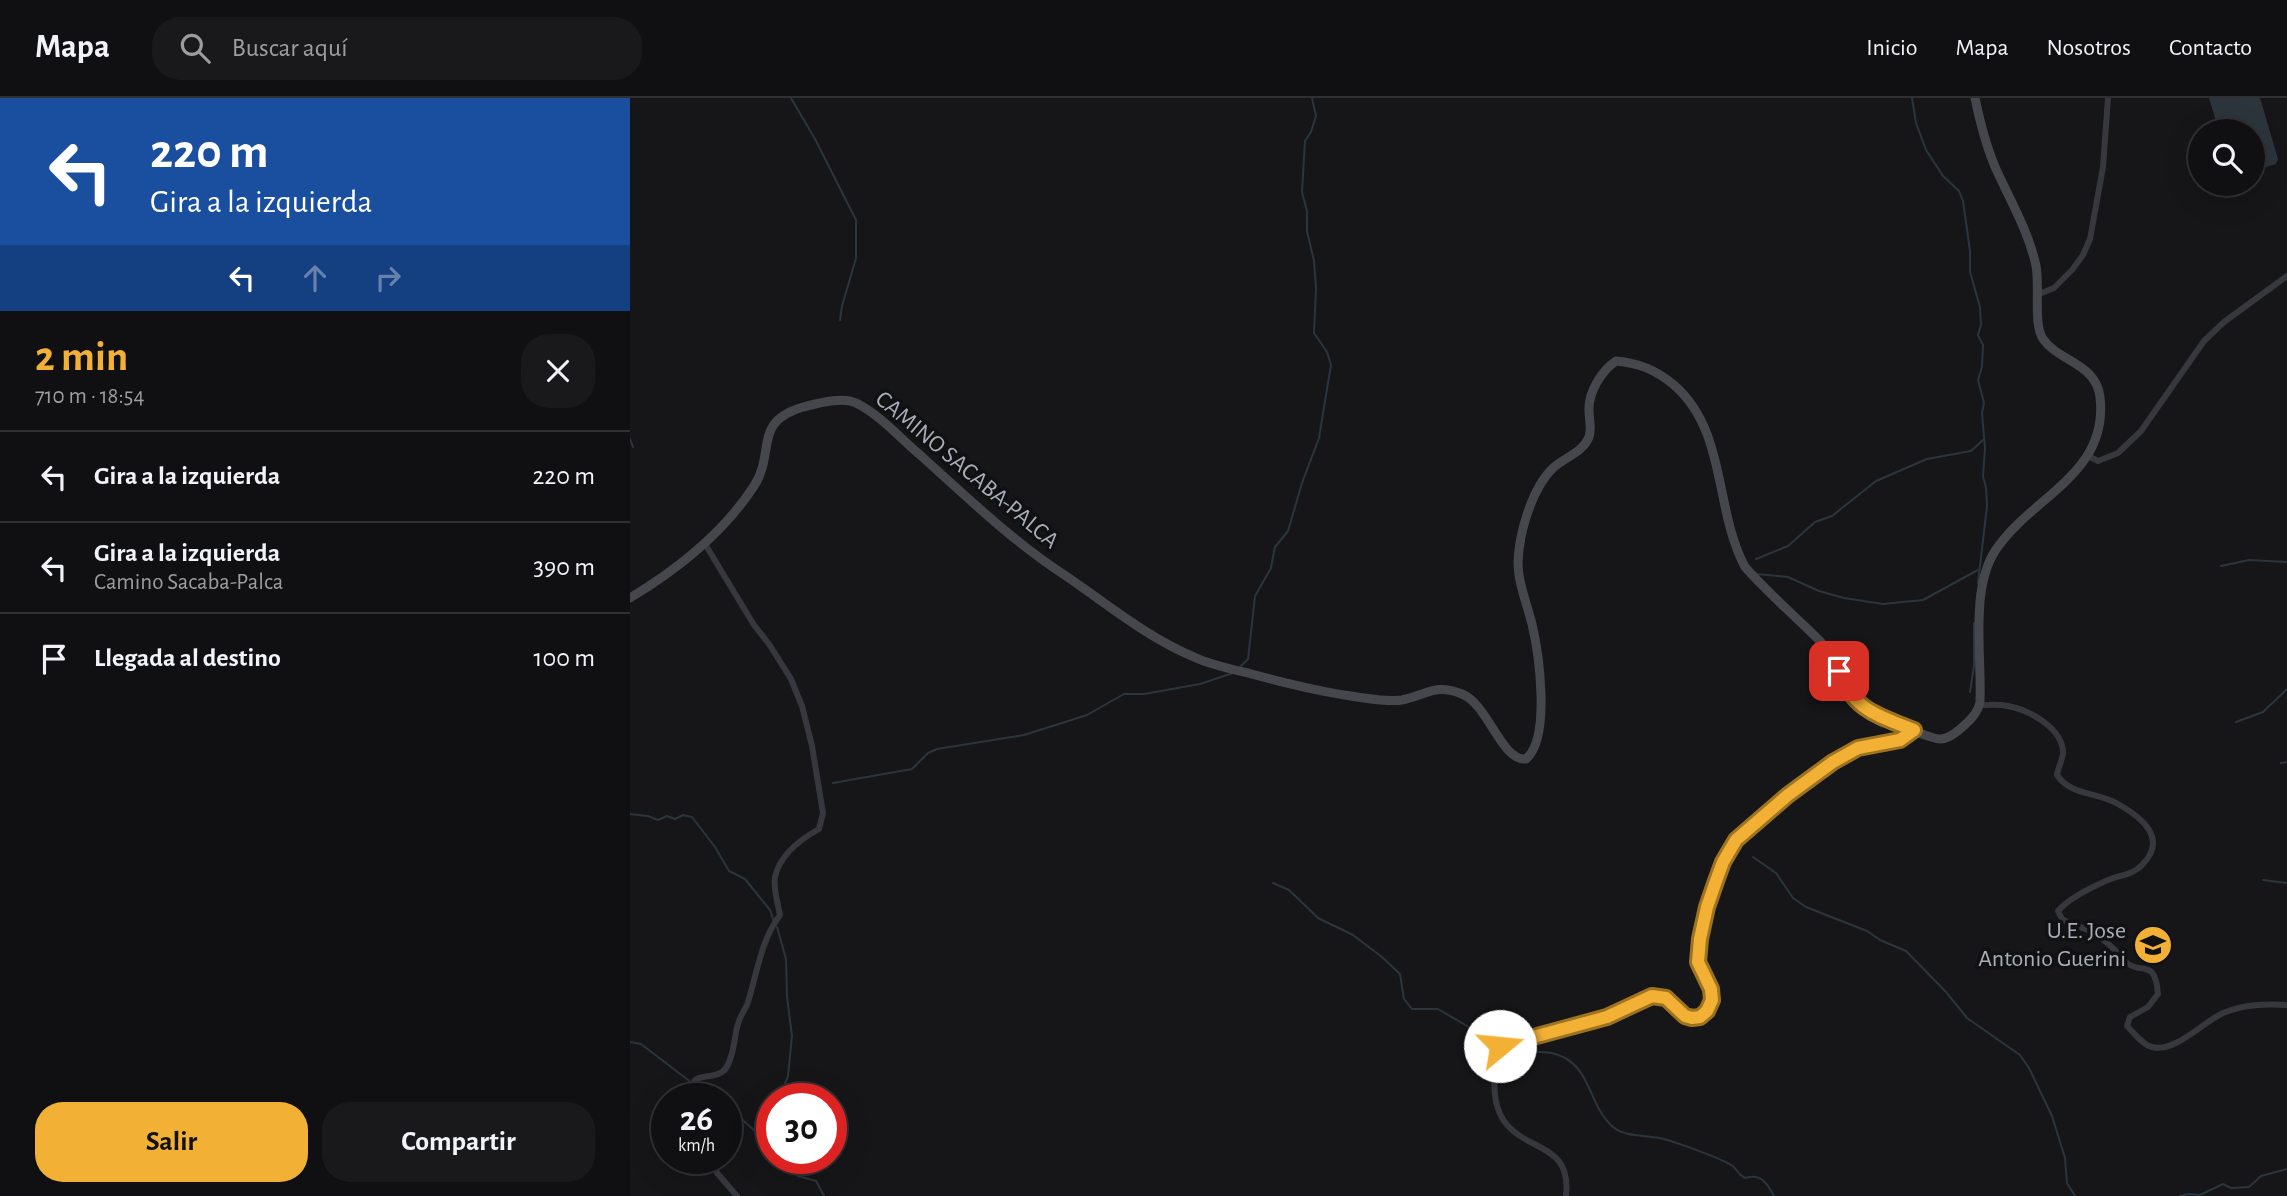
<!DOCTYPE html>
<html lang="es">
<meta charset="utf-8">
<style>
:root{--surface:#101012;--page:#19191b;--text:#f1f3f6;--muted:#9c9d9f;--line:#303032;--accent:#f2b134}
body{margin:0;font-family:"Alegreya Sans",sans-serif;background:var(--page);color:var(--text);height:100vh;display:flex;flex-direction:column;font-size:26px;white-space:nowrap}
*{box-sizing:border-box;margin:0}
p{font-size:23px;color:var(--muted)}
.icon{flex:none;width:38px;height:38px;fill:none;stroke:currentColor;stroke-width:2;stroke-linecap:round;stroke-linejoin:round}
.map{position:relative;flex:1;overflow:hidden}
.drawer{display:flex;flex-direction:column;background:var(--surface);width:630px}
.drawer>*{flex:none}
.banner{background:#1a4fa0;color:#fff;overflow:hidden}
.fabs{position:absolute;left:1558px;top:21px;display:grid;gap:14px}
.fabs a{display:grid;place-items:center;width:77px;height:77px;border-radius:50%;background:var(--surface);box-shadow:0 7px 28px #0002,0 0 0 2px var(--line);font-size:35px}
.speed{position:absolute;left:21px;top:985px;display:flex;gap:14px;font-size:35px;font-weight:700;text-align:center}
.speed>*{display:grid;place-content:center;width:91px;height:91px;border-radius:50%;background:var(--surface);box-shadow:0 7px 28px #0002,0 0 0 2px var(--line);line-height:1}
.speed small{font-size:18px;font-weight:400}
.speed .limit{border:10px solid #d22;background:#fff;color:#111}
.pin{position:absolute;display:grid;place-items:center;width:60px;height:60px;color:#fff;margin:-30px;border-radius:14px;box-shadow:0 4px 10px #0006}
.me{position:absolute;width:77px;margin:-38px;rotate:73deg;stroke-linejoin:round;filter:drop-shadow(0 0 5px #0008)}
.turn{display:flex;align-items:center;gap:24px;height:147px;padding:0 35px;font-size:32px}
.turn .icon{width:91px;height:91px;stroke-width:2.5}
.turn b{display:block;font-size:49px;line-height:60px}
.lanes{display:flex;align-items:center;height:66px;padding:0 35px;background:#0003;justify-content:center;gap:35px;direction:ltr}
.lanes .off{opacity:.35}
.round{display:grid;place-items:center;flex:none;width:74px;height:74px;border-radius:28px;background:var(--page)}
.overview{display:flex;align-items:center;justify-content:space-between;height:119px;padding:0 35px}
h1{font-size:42px;font-weight:700;line-height:52px;color:var(--accent)}
.cta{display:flex;gap:14px;margin-top:auto;padding:14px 35px}
.cta a{flex:1;height:80px;border-radius:28px;background:var(--accent);color:#111;font-size:28px;font-weight:700;line-height:80px;text-align:center}
.cta a+a{background:var(--page);color:var(--text)}
ul{padding:0;list-style:none}
li{display:flex;align-items:center;gap:21px;height:91px;padding:0 35px;border-top:2px solid var(--line)}
li div{flex:1}
li b{display:block;font-size:26px}
li em{font-style:normal}
header{display:flex;align-items:center;gap:42px;box-sizing:border-box;height:98px;padding:0 35px;background:var(--surface);border-bottom:2px solid var(--line)}
header strong{font-size:33px}
nav{display:flex;gap:38px;margin-inline-start:auto;font-size:24px}
.search{width:490px;height:63px;background:var(--page);display:flex;align-items:center;gap:18px;box-sizing:border-box;padding:0 24px;border-radius:28px;color:var(--muted);font-size:26px}
main{display:flex;flex:1;min-height:0}
.map>svg:first-child{display:block}
</style>
<header>
<strong>Mapa</strong>
<div class="search"><svg class="icon" aria-label="search" viewBox="0 0 24 24"><circle cx="10" cy="10" r="6"/><path d="M15 15l6 6"/></svg>Buscar aquí</div>
<nav><a>Inicio</a><a>Mapa</a><a>Nosotros</a><a>Contacto</a></nav>
</header>
<main>
<section class="drawer">
<div class="banner">
<div class="turn"><svg class="icon" aria-label="left" viewBox="0 0 24 24"><path d="M17 20v-9H6M10 6l-5 5 5 5"/></svg><div><b>220 m</b>Gira a la izquierda</div></div>
<div class="lanes"><svg class="icon" aria-label="left" viewBox="0 0 24 24"><path d="M17 20v-9H6M10 6l-5 5 5 5"/></svg><svg class="icon off" aria-label="ahead" viewBox="0 0 24 24"><path d="M12 20V5M6 11l6-6 6 6"/></svg><svg class="icon off" aria-label="right" viewBox="0 0 24 24"><path d="M7 20v-9h11M14 6l5 5-5 5"/></svg></div>
</div>
<div class="overview"><div><h1>2 min</h1><p>710 m · 18:54</p></div><a class="round"><svg class="icon" aria-label="close" viewBox="0 0 24 24"><path d="M6 6l12 12M18 6L6 18"/></svg></a></div>
<ul>
<li><svg class="icon" aria-label="left" viewBox="0 0 24 24"><path d="M17 20v-9H6M10 6l-5 5 5 5"/></svg><div><b>Gira a la izquierda</b></div><em>220 m</em></li>
<li><svg class="icon" aria-label="left" viewBox="0 0 24 24"><path d="M17 20v-9H6M10 6l-5 5 5 5"/></svg><div><b>Gira a la izquierda</b><p>Camino Sacaba-Palca</p></div><em>390 m</em></li>
<li><svg class="icon" aria-label="arrive" viewBox="0 0 24 24"><path d="M6 21V4h12l-3 4 3 4H6"/></svg><div><b>Llegada al destino</b></div><em>100 m</em></li>
</ul>
<div class="cta"><a>Salir</a><a>Compartir</a></div>
</section>
<div class="map">
<svg width="1657" height="1098" viewBox="0 0 1657 1098">
<rect width="100%" height="100%" fill="#161618"/>
<polygon fill="#2c353c" points="1579,0 1630,0 1648,61 1646,66 1622,73 1622,33 1589,33"/>
<g fill="none" stroke-linecap="round" stroke-linejoin="round">
<g stroke="#2c353c" stroke-width="2">
<polyline points="161,0 185,41 226,122 226,160 212,208 210,222"/>
<polyline points="1282,0 1286,25 1296,52 1313,78 1329,93 1333,103 1340,153 1340,174 1350,209 1351,227 1348,237 1353,247 1352,269 1348,282 1354,305 1352,315 1355,350 1353,379 1356,389 1357,408 1348,485"/>
<polyline points="0,341 3,349"/>
<polyline points="1126,461 1158,448 1185,424 1202,418 1246,383 1297,361 1341,353 1353,342"/>
<polyline points="1591,468 1619,462 1657,464"/>
<polyline points="1127,476 1158,479 1189,493 1214,500 1253,506 1293,502 1348,472"/>
<polyline points="610,569 618,561 625,498 641,470 645,449 658,433 672,385 689,340 701,267 697,254 684,235 686,190 684,163 677,133 677,113 672,94 675,43 681,34 686,18 682,0"/>
<polyline points="1340,594 1344,568 1344,525"/>
<polyline points="1606,624 1633,614 1657,591"/>
<polyline points="1651,665 1657,664"/>
<polyline points="203,685 282,671 298,655 307,651 394,637 457,617 494,596 514,596 570,586 603,575"/>
<polyline points="0,716 18,718 28,722 37,718 45,721 53,717 62,719 85,749 99,773 115,781 140,812 144,824"/>
<polyline points="1123,759 1146,775 1163,800 1176,809 1237,833 1250,842 1276,853 1316,894 1337,920 1390,957 1399,970 1422,1018 1435,1060 1437,1085 1445,1098"/>
<polyline points="1633,782 1657,785"/>
<polyline points="643,785 659,792 688,820 723,837 752,859 770,876 774,901 782,911 808,911 868,946"/>
<polyline points="147,829 156,861 157,899 162,938 158,978 149,1001"/>
<polyline points="0,944 11,946 62,985"/>
<path d="M873 949C887 959 914 948 935 960 961 974 960 1009 983 1029 995 1039 1014 1037 1029 1040 1041 1042 1096 1062 1104 1069 1108 1074 1109 1077 1115 1080 1131 1075 1137 1085 1144 1098"/>
<polyline points="67,988 86,1001"/>
<polyline points="96,1007 135,1042"/>
<path d="M142 1018C136 1029 131 1045 138 1056H142"/>
<polyline points="155,1060 153,1066 165,1070 168,1078 186,1083 194,1098"/>
<polyline points="1550,1098 1559,1096 1570,1097 1593,1086 1601,1090 1619,1089 1631,1078 1657,1071"/>
</g>
<g stroke="#37383d" stroke-width="6">
<polyline points="1409,196 1424,190 1442,172 1453,157 1460,141 1473,69 1478,0"/>
<polyline points="1458,358 1468,363 1488,355 1511,333 1574,243 1594,224 1657,178"/>
<path d="M1350 607C1359 607 1369 606 1378 608 1399 612 1433 630 1433 655 1432 663 1428 670 1427 677 1441 698 1468 694 1488 706 1513 720 1538 741 1512 767 1503 777 1489 777 1478 782 1462 789 1439 800 1428 813L1432 821C1440 826 1449 828 1458 832 1474 840 1484 851 1496 864 1510 878 1525 858 1528 896L1518 909 1500 919 1497 928C1504 935 1513 947 1522 949 1545 955 1573 924 1593 915 1615 906 1635 906 1657 907"/>
<path d="M67 1001C53 971 80 983 92 974 98 970 100 962 102 955 105 945 105 933 109 923 111 916 116 911 118 904 127 875 131 842 150 817 148 806 143 790 145 779 150 756 171 741 189 731L193 715 182 648 172 608 161 581 139 546 124 527 75 446"/>
<polyline points="83,1060 87,1075 107,1098"/>
<path d="M936 1098C942 1044 897 1055 874 1023 860 1003 865 975 866 952L870 948 883 943C914 935 946 928 976 919 993 914 1007 900 1025 898 1044 896 1050 927 1070 919 1097 907 1070 878 1068 862 1065 837 1083 788 1093 764 1105 734 1150 705 1176 685 1190 674 1203 662 1220 654 1236 646 1255 649 1271 641 1276 639 1280 635 1284 632"/>
</g>
<path stroke="#45474d" stroke-width="9" d="M0 500C48 471 93 436 124 388 146 354 122 324 173 309 189 305 214 298 228 306 251 318 270 340 289 356 337 399 382 443 436 478 477 506 518 540 564 559 581 567 600 571 618 575 654 585 691 594 727 599 742 601 758 604 772 602 797 597 805 585 832 596 858 606 871 663 896 661 921 640 909 556 902 526 897 506 888 485 888 464 889 435 902 390 923 370 934 360 953 354 959 339 962 330 959 322 959 313 958 295 971 273 986 263 1009 265 1026 272 1044 287 1097 333 1084 411 1115 469 1138 495 1165 518 1190 543 1194 548 1200 554 1203 559 1212 573 1214 589 1225 601 1230 607 1235 611 1241 615 1250 620 1301 641 1310 641 1317 641 1323 637 1329 632 1337 625 1349 615 1350 603 1352 559 1340 492 1365 453 1401 398 1479 377 1470 299 1466 265 1429 264 1413 241 1403 226 1410 188 1406 168 1399 134 1380 102 1366 71 1356 48 1350 24 1345 0"/>
</g>
<g fill="none" stroke-linecap="round" stroke-linejoin="round">
<defs>
<path id="route" d="M870 948 977 919 1022 898 1036 900 1055 918 1062 920 1070 919 1077 913 1082 902 1081 891 1068 864 1070 841 1077 809 1086 783 1093 764 1106 742 1158 697 1203 664 1228 650 1270 642 1284 632C1247 617 1224 613 1209 573"/>
</defs>
<use href="#route" stroke="#9d7322" stroke-width="18"/>
<use href="#route" stroke="#f2b134" stroke-width="12"/>
</g>
<defs>
<symbol id="school-disc" viewBox="-11 -11 22 22"><circle r="9.5" fill="#f2b134" stroke="#111113"/><path d="M0-5L7-2L0 1L-7-2ZM-4 1L0 2.5L4 1V4Q0 6-4 4Z" fill="#111"/></symbol>
</defs>
<g fill-rule="evenodd">
<use href="#school-disc" x="1501" y="825" width="44" height="44"/>
</g>
<g text-anchor="middle" dominant-baseline="central" stroke-width="7" stroke-linejoin="round" paint-order="stroke">
<g font-size="24" fill="#a8adb8" stroke="#111113">
<text transform="translate(337 372) rotate(40)">CAMINO SACABA-PALCA</text>
</g>
<g font-size="24" fill="#a8adb8" stroke="#111113" text-anchor="end">
<text x="1496" y="833">U.E. Jose<tspan x="1496" dy="28">Antonio Guerini</tspan></text>
</g>
</g>
</svg>
<div class="fabs">
<a><svg class="icon" aria-label="search" viewBox="0 0 24 24"><circle cx="10" cy="10" r="6"/><path d="M15 15l6 6"/></svg></a>
</div>
<div class="speed"><div>26<small>km/h</small></div><div class="limit">30</div></div>
<div class="pin" style="left:1209px;top:573px;background:#d93025"><svg class="icon" aria-label="arrive" viewBox="0 0 24 24"><path d="M6 21V4h12l-3 4 3 4H6"/></svg></div>
<svg class="me" style="left:870px;top:948px" viewBox="-20 -20 40 40"><circle r="19" fill="#fff"/><path d="M0-13L10 11 0 6-10 11z" fill="#f2b134"/></svg>
</div>
</main>
